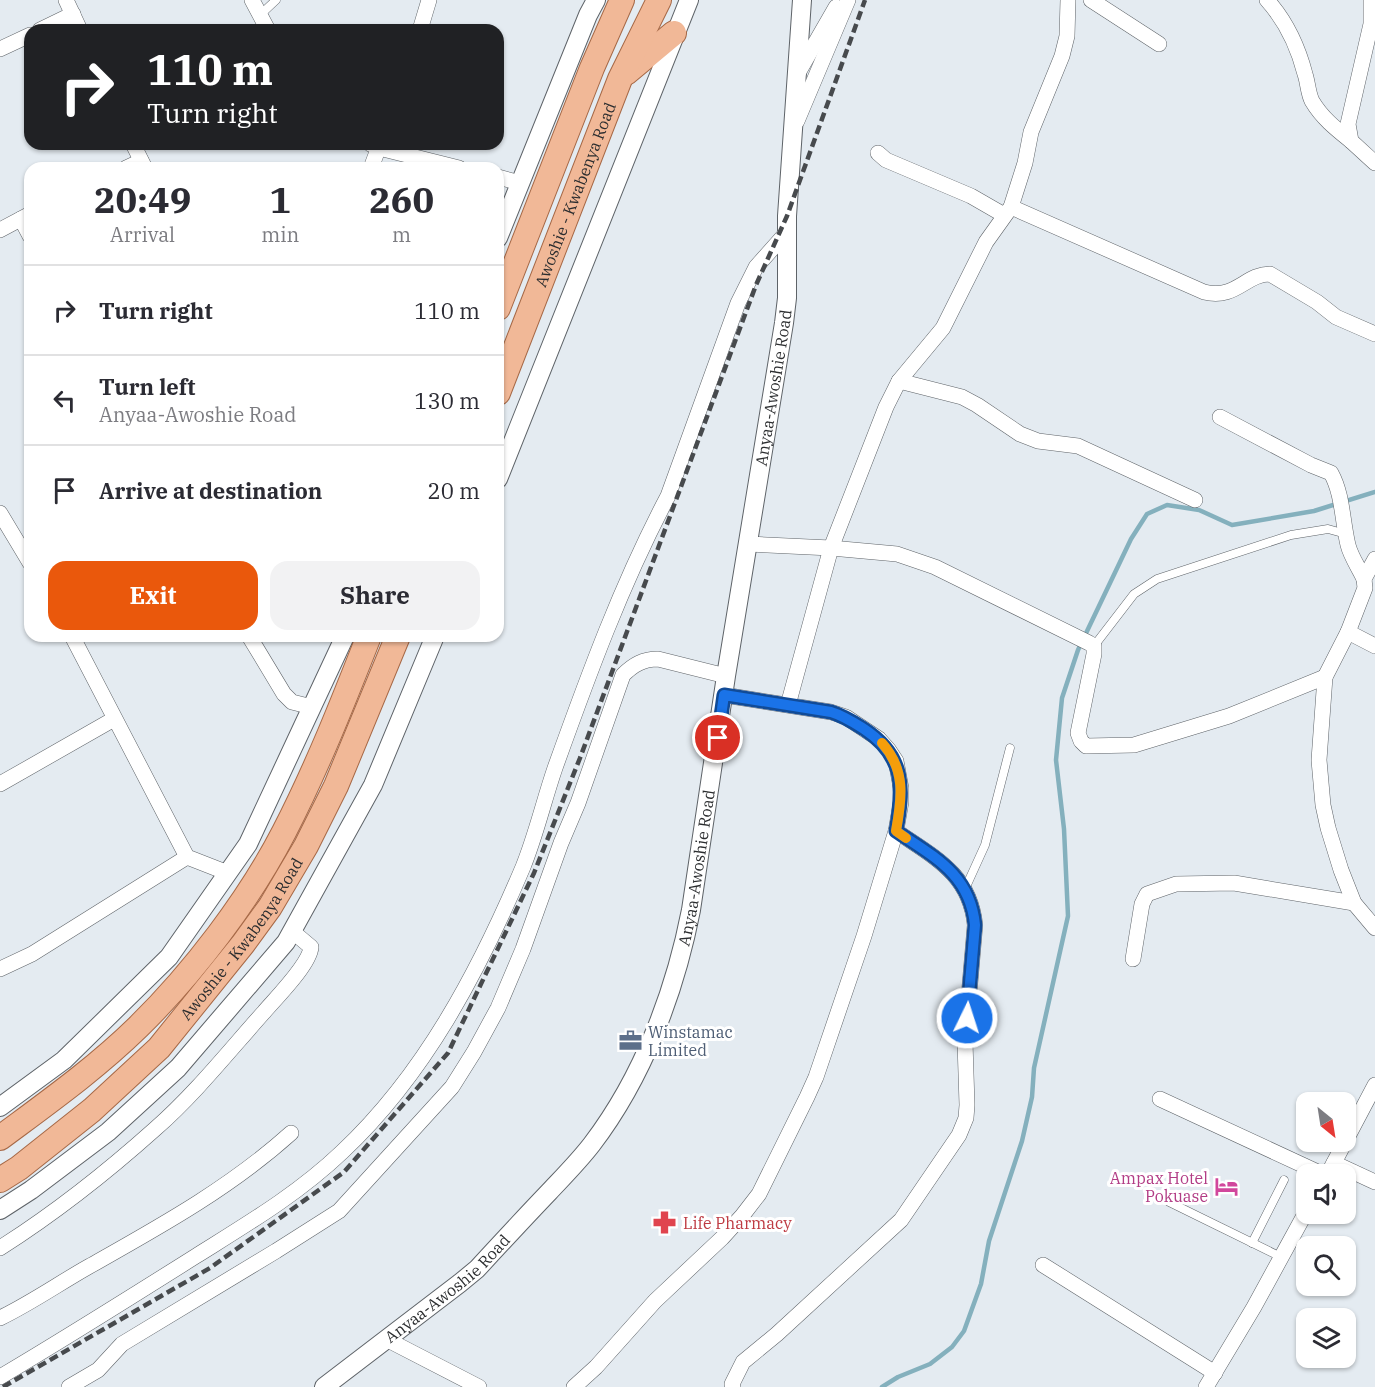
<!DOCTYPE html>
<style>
:root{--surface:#fff;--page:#f2f2f3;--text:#2b2b33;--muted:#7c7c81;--line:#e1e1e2;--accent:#ea580c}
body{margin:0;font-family:"IBM Plex Serif",serif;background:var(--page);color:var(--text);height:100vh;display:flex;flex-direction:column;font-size:22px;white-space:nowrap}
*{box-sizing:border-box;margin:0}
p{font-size:20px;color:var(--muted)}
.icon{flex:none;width:33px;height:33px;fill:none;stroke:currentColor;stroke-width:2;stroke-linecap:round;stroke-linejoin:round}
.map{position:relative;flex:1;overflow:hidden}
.details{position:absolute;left:24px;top:162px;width:480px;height:480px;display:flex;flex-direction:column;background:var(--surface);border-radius:18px;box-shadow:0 2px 4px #0004}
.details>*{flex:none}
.top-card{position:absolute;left:24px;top:24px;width:480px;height:126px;border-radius:18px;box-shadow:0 2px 4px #0004;background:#202124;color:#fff;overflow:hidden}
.needle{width:39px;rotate:150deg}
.fabs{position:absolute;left:1296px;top:1092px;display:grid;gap:12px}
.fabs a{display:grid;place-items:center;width:60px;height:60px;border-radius:12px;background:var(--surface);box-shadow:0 2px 4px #0004;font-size:30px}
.pin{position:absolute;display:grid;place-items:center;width:51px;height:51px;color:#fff;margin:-26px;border:3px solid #fff;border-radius:50%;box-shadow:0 2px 6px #0007}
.me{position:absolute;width:66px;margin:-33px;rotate:4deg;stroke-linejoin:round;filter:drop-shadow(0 0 4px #0008)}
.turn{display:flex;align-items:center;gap:21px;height:126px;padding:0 24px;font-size:27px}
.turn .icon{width:78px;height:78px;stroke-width:2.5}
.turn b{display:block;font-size:42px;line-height:51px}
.eta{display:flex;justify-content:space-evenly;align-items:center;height:102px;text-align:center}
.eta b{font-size:36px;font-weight:700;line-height:42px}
.cta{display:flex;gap:12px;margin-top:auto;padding:12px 24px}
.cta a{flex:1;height:69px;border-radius:18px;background:var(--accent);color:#fff;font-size:24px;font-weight:700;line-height:69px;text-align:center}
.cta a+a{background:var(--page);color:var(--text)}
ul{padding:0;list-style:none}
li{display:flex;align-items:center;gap:18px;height:90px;padding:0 24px;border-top:2px solid var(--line)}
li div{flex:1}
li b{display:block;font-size:22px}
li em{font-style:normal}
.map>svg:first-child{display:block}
</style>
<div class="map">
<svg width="1375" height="1387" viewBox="0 0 1375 1387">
<rect width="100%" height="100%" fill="#e4ebf1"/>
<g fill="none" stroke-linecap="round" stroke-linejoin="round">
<polyline stroke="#84b0bd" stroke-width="4.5" points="882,1387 898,1377 930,1364 952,1347 964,1331 981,1284 989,1241 1022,1141 1032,1097 1034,1068 1068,916 1064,829 1056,760 1062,698 1078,650 1131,539 1147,514 1167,505 1199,510 1232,525 1314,511 1375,492"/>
<defs>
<g id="service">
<polyline points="260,15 276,0"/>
<polyline points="1094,646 1134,594 1157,579 1291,535 1328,529 1346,534"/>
<polyline points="965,889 985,845 1010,748"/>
<polyline points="1169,1202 1281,1257"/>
<polyline points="1252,1243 1284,1180"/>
</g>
<g id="minor">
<polyline points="66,0 80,30"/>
<polyline points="252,0 268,30"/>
<polyline points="1091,0 1159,44"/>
<path d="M1267 0C1285 20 1298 47 1305 74 1308 83 1308 93 1312 101 1322 118 1336 129 1351 141"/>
<polyline points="1371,0 1371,24 1348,124 1351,141 1375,163"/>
<polyline points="40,30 73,14"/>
<polyline points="420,30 429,0"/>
<polyline points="0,49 30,35"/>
<polyline points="798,73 836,7"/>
<polyline points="797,121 848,0"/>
<polyline points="133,144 145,168"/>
<polyline points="370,144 379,148 459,168"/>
<polyline points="878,153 886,160 971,196 1004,215"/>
<polyline points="126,168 141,161"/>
<polyline points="371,168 380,144"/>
<polyline points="498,177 520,183"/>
<path d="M1011 207 1204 292C1236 300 1245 274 1270 274L1317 302 1336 317 1375 334"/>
<polyline points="21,219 30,236"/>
<polyline points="0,230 30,214"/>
<polyline points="899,381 962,397 977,405 1020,434 1038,441 1078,446 1195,500"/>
<path d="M1220 417 1311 465 1331 473C1343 495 1342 520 1348 545 1351 557 1359 568 1364 579"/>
<polyline points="0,513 30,563"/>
<polyline points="748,544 831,548 897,554 935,567 1089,643 1094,646 1094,654 1078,733 1081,741 1086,746 1134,745 1229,716 1325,677"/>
<polyline points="1375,559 1364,579 1365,588 1348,632 1325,677 1319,760 1323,805 1328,828 1341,870 1354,903 1375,928"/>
<polyline points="1348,632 1375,646"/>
<polyline points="72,636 187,857 228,873"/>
<polyline points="249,636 284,694 292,702 312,707"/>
<polyline points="788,705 831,548 886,407 899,381 943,328 986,242 1011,207 1025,163 1031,132 1062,56 1067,36 1068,0"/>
<polyline points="0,784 114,719"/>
<polyline points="1133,959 1142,904 1147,894 1176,884 1234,883 1354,903"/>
<polyline points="0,969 32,954 187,857"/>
<polyline points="1160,1099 1322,1174"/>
<polyline points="1334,1163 1375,1182"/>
<polyline points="1328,1174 1375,1085"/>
<path d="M0 1248C55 1213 107 1172 155 1129 195 1094 229 1051 264 1012 276 998 310 964 311 947L292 931"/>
<polyline points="1043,1265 1215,1373"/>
<path d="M0 1318C31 1303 58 1284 88 1267 159 1227 230 1188 291 1133"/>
<polyline points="386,1339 479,1387"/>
<path d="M0 1377C66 1338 131 1297 196 1256 247 1224 298 1194 342 1152 425 1074 479 971 523 867 536 835 544 800 555 768 588 676 622 583 668 496L738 303 756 267 788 231"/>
<path d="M69 1387 98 1370 122 1344 276 1251 339 1211 452 1087 474 1052 498 1008 523 949 561 843 578 803 623 675C633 665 643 659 658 659L726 676"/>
<polyline points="574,1387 596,1367 655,1301 722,1238 742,1216 759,1194 807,1097 816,1077 864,936 896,831 901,802 901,788 896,761 888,749 879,739 846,717 831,712 724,695"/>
<path d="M733 1387 732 1384 743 1362 777 1334 901 1220 959 1135 966 1118 967 1105 965 1042 975 925C970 874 934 857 896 831"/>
<polyline points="1206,1387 1254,1307 1306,1212"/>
</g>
<g id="tertiary">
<polyline points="498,238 588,15 596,0"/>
<polyline points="498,479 689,0"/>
<polyline points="0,1107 64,1060 169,957 248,844 345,636"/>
<polyline points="0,1210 31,1190 108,1132 178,1068 286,942 373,785 435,636"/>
<path id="s1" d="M324 1387 460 1283 477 1269C501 1243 525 1217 549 1192 564 1176 579 1161 592 1144 643 1077 675 992 691 910L726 676 784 323 787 298V216L802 0"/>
</g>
<g id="primary">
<polyline points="626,73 674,33"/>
<polyline points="498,308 592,68 622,0"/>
<path id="s2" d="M498 393 620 79 659 0"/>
<path d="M0 1138C47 1103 95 1069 138 1027 193 973 249 900 284 832 317 768 343 702 369 636"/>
<path id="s3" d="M0 1180 19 1168 92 1110 159 1048 243 944 270 907 306 846 336 786 398 636"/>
</g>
</defs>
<use href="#service" stroke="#5e6368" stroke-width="9"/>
<use href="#minor" stroke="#5e6368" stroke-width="16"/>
<use href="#tertiary" stroke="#5e6368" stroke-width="20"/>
<use href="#primary" stroke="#a66846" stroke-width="26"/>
<use href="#service" stroke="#fff" stroke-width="8"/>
<use href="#minor" stroke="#fff" stroke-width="15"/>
<use href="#tertiary" stroke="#fff" stroke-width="18"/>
<use href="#primary" stroke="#f1b897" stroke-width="24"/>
<polyline stroke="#474a4d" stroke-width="4.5" stroke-dasharray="9 4.5" stroke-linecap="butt" points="3,1387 210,1268 344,1172 448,1053 534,873 580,758 756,285 787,216 865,0"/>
</g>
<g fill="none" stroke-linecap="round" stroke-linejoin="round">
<defs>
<path id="route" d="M718 738 724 695 831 712C844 716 853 722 864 729 905 756 904 787 896 831 934 857 970 874 975 925L967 1018"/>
</defs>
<use href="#route" stroke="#114b97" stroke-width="15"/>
<use href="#route" stroke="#1a73e8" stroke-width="10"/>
<path stroke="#f59e0b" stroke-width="10" d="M882 743C906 770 902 798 896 831L906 838"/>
</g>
<defs>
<symbol id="office-bare" viewBox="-9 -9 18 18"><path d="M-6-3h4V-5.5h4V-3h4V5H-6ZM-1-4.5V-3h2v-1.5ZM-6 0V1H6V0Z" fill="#5c6f8a" stroke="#fff" stroke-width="2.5" paint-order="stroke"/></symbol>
<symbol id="hotel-bare" viewBox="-9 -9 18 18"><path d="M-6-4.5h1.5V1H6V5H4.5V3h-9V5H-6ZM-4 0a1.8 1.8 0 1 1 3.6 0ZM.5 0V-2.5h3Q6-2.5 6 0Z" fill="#d1479c" stroke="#fff" stroke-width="2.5" paint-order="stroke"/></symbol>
<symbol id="pharmacy-bare" viewBox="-9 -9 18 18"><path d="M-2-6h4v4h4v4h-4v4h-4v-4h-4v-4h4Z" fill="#e0444e" stroke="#fff" stroke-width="2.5" paint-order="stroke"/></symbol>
</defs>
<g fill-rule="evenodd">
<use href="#office-bare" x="614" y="1024" width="33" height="33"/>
<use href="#hotel-bare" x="1210" y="1170" width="33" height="33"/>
<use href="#pharmacy-bare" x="648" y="1206" width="33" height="33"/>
</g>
<g text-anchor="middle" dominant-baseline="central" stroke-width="6" stroke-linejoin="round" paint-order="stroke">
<g font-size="16" fill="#2b2d2f" stroke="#fff">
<text stroke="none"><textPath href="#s2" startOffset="213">Awoshie - Kwabenya Road</textPath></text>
<text stroke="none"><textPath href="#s1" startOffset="1148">Anyaa-Awoshie Road</textPath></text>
<text stroke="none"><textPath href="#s1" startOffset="662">Anyaa-Awoshie Road</textPath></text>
<text stroke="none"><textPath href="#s3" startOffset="344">Awoshie - Kwabenya Road</textPath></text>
<text stroke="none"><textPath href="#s1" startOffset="158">Anyaa-Awoshie Road</textPath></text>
</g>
<g font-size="16" fill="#4e5e75" stroke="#fff" text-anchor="start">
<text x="648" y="1032">Winstamac<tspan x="648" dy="18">Limited</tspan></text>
</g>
<g font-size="16" fill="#b23c85" stroke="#fff" text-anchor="end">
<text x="1208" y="1178">Ampax Hotel<tspan x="1208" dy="18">Pokuase</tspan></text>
</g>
<g font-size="16" fill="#be3a42" stroke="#fff" text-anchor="start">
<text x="683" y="1223">Life Pharmacy</text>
</g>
</g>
</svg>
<div class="fabs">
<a><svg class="needle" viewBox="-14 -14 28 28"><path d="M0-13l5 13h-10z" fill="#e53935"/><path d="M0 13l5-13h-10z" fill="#7c7c81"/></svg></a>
<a><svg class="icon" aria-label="sound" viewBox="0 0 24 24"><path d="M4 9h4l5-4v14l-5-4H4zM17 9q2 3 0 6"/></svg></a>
<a><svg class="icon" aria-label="search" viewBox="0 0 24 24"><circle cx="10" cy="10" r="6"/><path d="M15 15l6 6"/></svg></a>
<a><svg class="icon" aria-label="layers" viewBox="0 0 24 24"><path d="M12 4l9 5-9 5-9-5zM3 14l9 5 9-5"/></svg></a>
</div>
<div class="pin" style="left:718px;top:738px;background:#d93025"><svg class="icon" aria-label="arrive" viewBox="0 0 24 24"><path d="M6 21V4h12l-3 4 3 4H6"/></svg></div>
<svg class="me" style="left:967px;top:1018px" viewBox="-20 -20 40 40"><circle r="17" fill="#1a73e8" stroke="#fff" stroke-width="3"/><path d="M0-11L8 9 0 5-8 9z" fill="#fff"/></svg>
<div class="top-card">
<div class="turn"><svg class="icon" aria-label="right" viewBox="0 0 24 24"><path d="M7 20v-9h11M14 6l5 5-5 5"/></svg><div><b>110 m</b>Turn right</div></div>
</div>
<section class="details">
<div class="eta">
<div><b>20:49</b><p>Arrival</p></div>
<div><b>1</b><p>min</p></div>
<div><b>260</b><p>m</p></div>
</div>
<ul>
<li><svg class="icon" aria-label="right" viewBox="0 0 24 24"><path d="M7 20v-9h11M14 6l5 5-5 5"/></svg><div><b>Turn right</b></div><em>110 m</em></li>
<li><svg class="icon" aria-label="left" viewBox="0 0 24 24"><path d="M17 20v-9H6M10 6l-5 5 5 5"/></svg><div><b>Turn left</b><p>Anyaa-Awoshie Road</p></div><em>130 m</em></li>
<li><svg class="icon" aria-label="arrive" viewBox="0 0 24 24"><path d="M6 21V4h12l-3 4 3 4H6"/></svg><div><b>Arrive at destination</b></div><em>20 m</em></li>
</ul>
<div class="cta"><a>Exit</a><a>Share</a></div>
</section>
</div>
